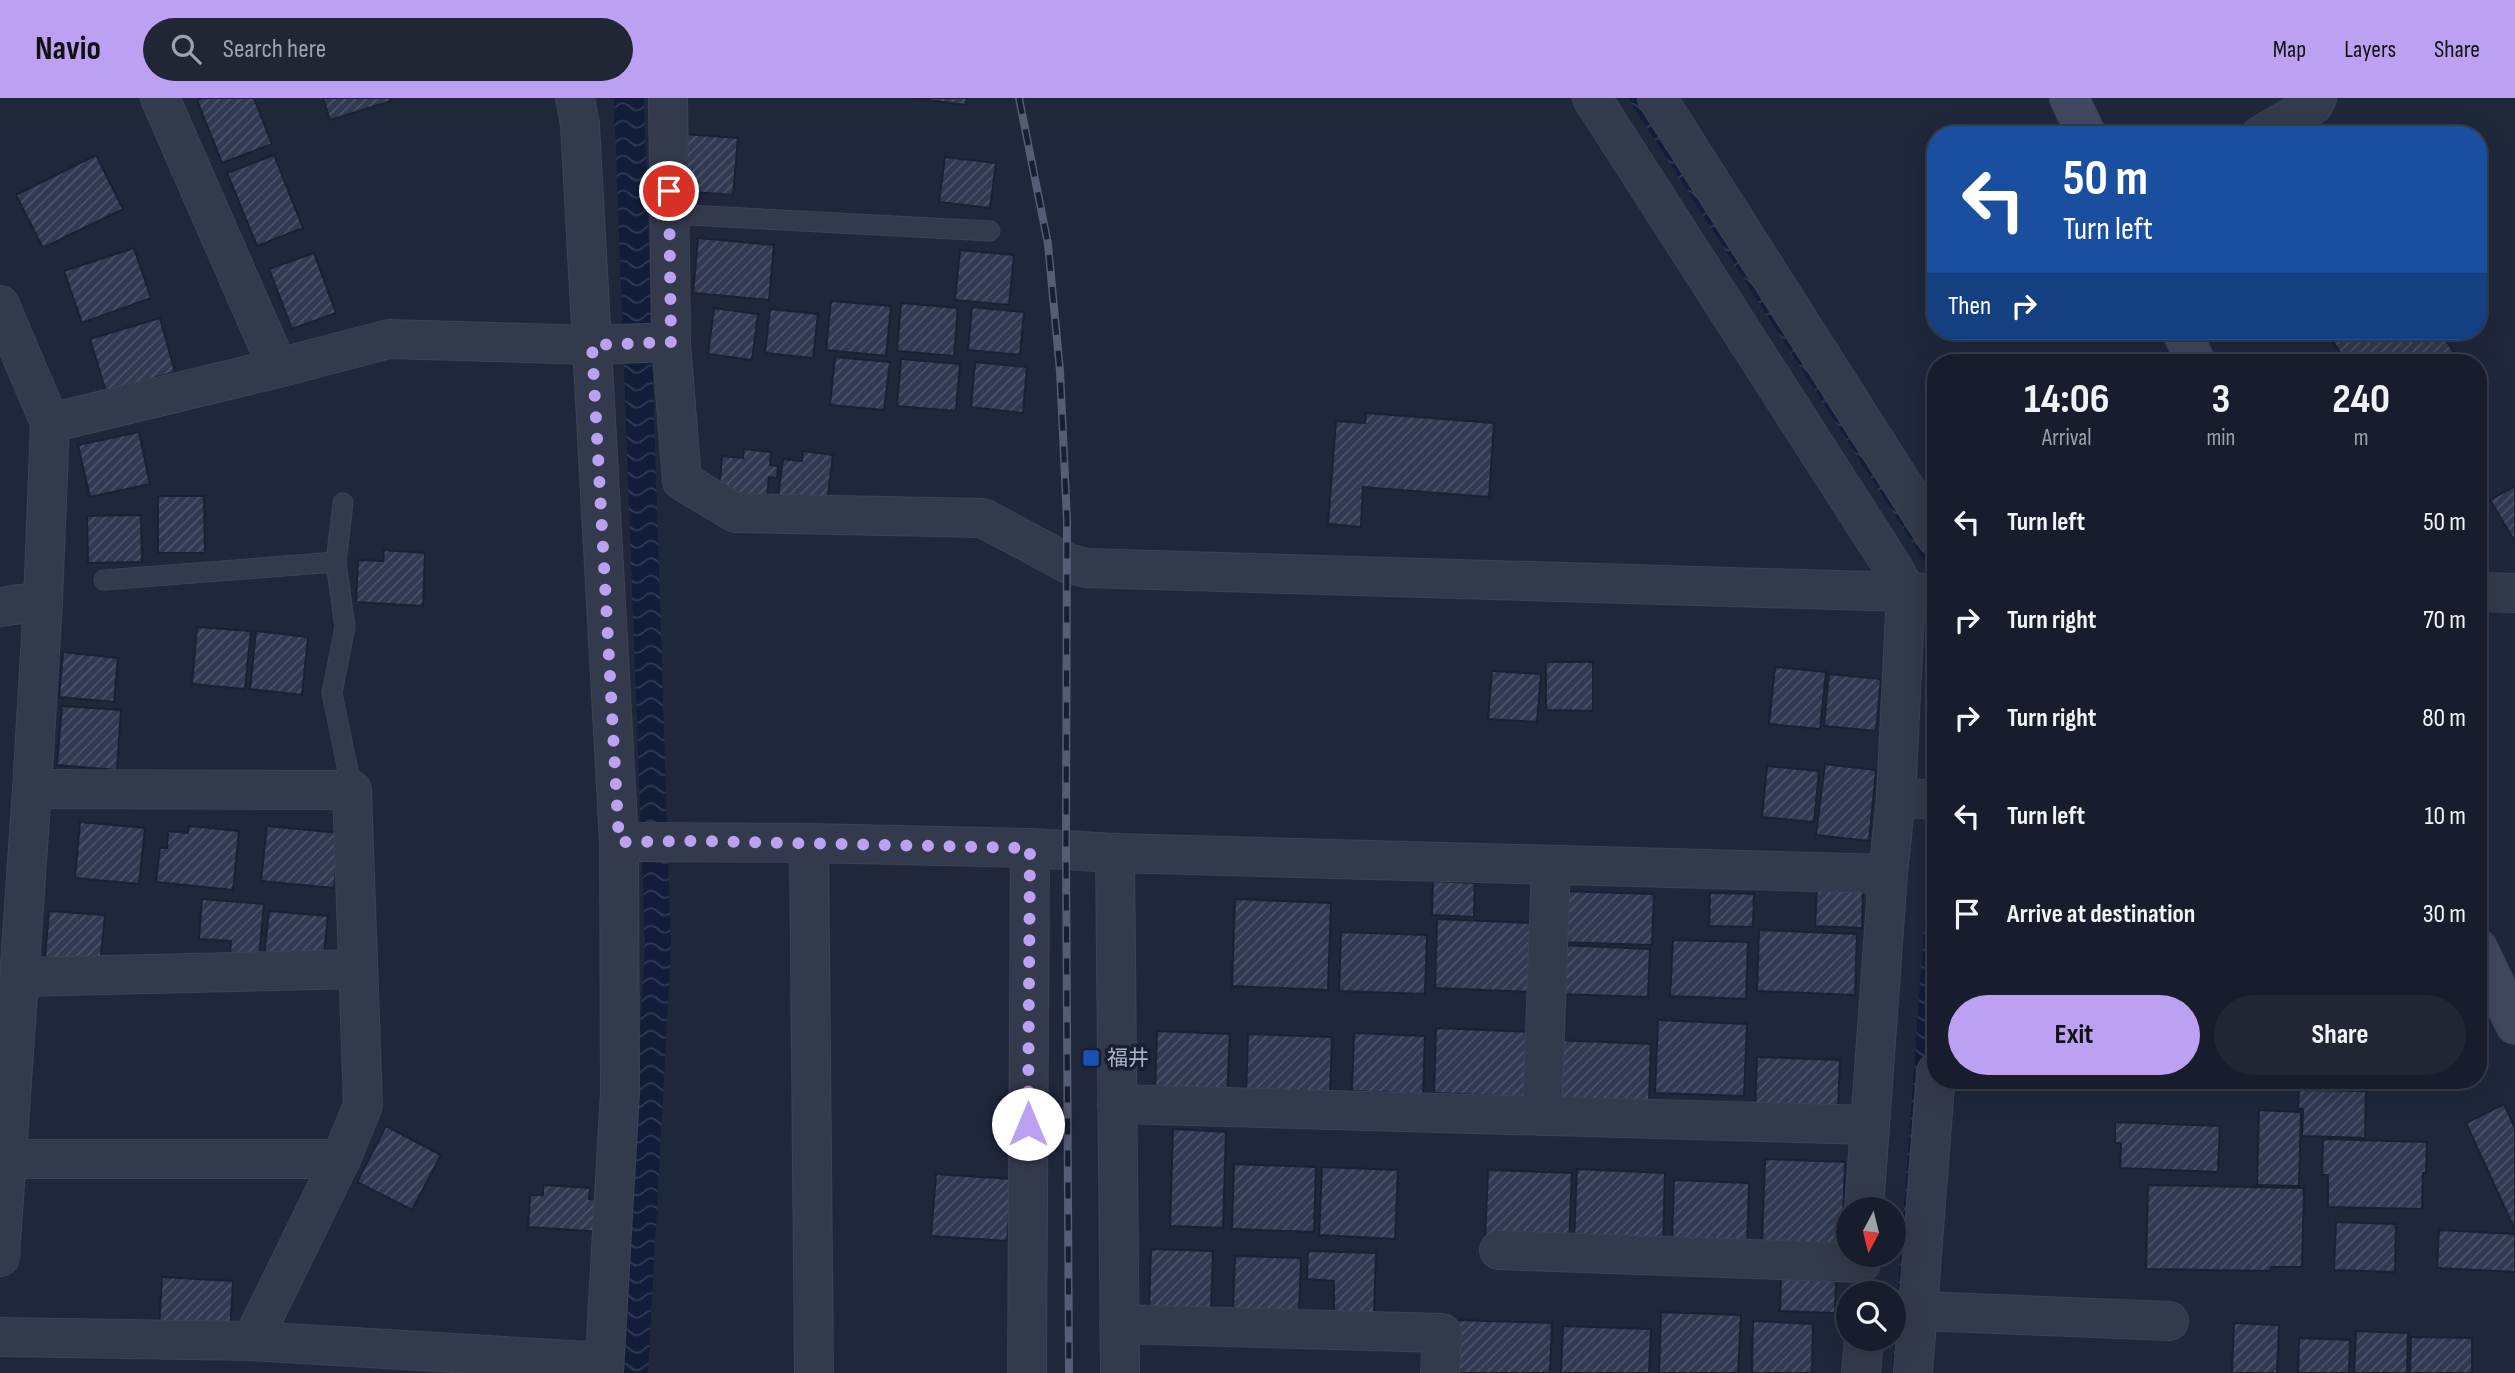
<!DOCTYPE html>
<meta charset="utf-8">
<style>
:root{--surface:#171d2c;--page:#202634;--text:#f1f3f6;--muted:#9ea2a9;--line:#363b48;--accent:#bca0f2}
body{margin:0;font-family:"Sofia Sans Condensed","Noto Sans JP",sans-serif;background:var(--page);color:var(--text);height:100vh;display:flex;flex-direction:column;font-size:26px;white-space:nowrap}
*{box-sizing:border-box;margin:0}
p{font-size:23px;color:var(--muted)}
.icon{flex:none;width:38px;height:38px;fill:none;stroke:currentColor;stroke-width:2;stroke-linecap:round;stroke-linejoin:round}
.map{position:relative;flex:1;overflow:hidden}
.drawer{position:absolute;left:1927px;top:256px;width:560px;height:735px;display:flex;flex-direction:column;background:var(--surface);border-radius:28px;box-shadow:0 7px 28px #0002,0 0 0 2px var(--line)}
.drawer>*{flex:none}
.banner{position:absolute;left:1927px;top:28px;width:560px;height:214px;border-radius:28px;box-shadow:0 7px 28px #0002,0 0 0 2px var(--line);background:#1a4fa0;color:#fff;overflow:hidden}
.needle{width:46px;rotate:187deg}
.buttons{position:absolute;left:1836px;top:1099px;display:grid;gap:14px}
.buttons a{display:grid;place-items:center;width:70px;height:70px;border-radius:50%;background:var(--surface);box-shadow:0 7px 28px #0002,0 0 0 2px var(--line);font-size:35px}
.pin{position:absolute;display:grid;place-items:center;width:60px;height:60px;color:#fff;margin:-30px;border:4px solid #fff;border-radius:50%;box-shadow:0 2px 7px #0007}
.me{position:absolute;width:77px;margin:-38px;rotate:0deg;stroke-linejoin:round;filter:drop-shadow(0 0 5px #0008)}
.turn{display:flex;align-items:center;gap:24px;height:147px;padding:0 21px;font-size:32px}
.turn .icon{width:91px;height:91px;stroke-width:2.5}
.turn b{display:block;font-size:49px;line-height:60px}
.then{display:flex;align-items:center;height:66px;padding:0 21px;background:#0003;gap:14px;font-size:26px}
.eta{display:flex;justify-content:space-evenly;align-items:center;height:119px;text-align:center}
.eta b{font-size:42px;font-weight:700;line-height:49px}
.cta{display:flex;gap:14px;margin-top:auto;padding:14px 21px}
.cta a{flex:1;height:80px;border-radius:42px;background:var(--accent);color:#111;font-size:28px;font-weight:700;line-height:80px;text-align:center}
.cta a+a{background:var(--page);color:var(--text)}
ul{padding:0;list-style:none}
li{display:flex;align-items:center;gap:21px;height:98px;padding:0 21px}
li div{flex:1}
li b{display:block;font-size:26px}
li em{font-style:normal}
header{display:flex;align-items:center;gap:42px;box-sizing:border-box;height:98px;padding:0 35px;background:var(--accent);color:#111}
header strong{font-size:33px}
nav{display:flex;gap:38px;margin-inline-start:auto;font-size:24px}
.search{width:490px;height:63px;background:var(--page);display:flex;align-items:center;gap:18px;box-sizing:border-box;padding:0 24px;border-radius:38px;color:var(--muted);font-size:26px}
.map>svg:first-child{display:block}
</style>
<header>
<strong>Navio</strong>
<div class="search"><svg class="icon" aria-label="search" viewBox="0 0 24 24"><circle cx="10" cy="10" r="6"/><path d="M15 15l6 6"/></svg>Search here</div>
<nav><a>Map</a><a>Layers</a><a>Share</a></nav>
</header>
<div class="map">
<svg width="2515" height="1275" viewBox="0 0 2515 1275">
<defs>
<pattern id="water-waves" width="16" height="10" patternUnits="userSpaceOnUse" patternTransform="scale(1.75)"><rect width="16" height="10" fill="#121d39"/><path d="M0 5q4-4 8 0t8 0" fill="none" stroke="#323b54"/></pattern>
<pattern id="building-hatch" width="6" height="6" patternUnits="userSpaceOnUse" patternTransform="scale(1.75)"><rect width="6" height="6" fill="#313a52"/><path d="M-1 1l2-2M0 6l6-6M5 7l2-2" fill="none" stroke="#4c5469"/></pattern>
</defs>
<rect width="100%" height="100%" fill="#1f273b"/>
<g fill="url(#water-waves)">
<polygon points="614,0 644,0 671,850 648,1275 621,1275 645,846"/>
<polygon points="1628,0 1641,0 1935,460 1935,480"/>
<polygon points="1935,678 1935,823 1902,1275 1892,1275"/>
</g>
<g fill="url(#building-hatch)" stroke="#1a2132" stroke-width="2">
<polygon points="202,0 254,0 272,46 222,65 197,2"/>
<polygon points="323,0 390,0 391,3 330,22"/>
<polygon points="912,0 967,0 966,7"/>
<polygon points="684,36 738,40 733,97 679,93"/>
<polygon points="96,57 123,111 43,150 16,97"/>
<polygon points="274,57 303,130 257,148 227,75"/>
<polygon points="945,59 996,65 990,110 939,104"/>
<polygon points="698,140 774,147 769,202 693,195"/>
<polygon points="134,150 151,200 82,225 64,173"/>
<polygon points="960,152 1014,157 1009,207 955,202"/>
<polygon points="314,155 336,215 292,231 269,171"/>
<polygon points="831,203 891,208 886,258 826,252"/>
<polygon points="901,205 958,210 954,258 897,253"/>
<polygon points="972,209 1024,214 1020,257 968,252"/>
<polygon points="714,210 758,216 752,262 708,256"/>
<polygon points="770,211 818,216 813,260 765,255"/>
<polygon points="160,220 175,274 106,294 90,241"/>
<polygon points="2343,233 2440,233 2460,264 2346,264 2331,240"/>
<polygon points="835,259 890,264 884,312 830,307"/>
<polygon points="901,261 960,266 956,313 897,308"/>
<polygon points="975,264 1027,269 1023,315 971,309"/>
<polygon points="1366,315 1494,325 1489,399 1363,389 1361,429 1328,426 1336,323 1365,325"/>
<polygon points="139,334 150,386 90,399 78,347"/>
<polygon points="744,351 771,354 770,367 778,368 777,380 769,379 767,399 719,393 722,358 743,360"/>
<polygon points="803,353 833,357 827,405 778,399 783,361 802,363"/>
<polygon points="2515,388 2515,444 2490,402"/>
<polygon points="158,398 204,398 205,455 158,455"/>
<polygon points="141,417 142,464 88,465 87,418"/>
<polygon points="384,452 425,455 423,508 356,504 358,462 383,463"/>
<polygon points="197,529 251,533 245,591 192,586"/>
<polygon points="256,533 308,539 302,597 250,591"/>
<polygon points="63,554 118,560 114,604 59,599"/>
<polygon points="1546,564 1593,564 1593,613 1546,612"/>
<polygon points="1775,569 1826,574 1820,631 1769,626"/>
<polygon points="1492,573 1541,576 1537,624 1488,621"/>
<polygon points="1829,576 1881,581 1876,633 1824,628"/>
<polygon points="62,608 121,612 117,672 57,667"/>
<polygon points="1825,666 1876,672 1869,743 1816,737"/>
<polygon points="1767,668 1819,673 1814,724 1762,719"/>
<polygon points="80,724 145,730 139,786 75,780"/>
<polygon points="189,728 239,733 233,792 156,784 160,750 167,750 168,733 188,735"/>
<polygon points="267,728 340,735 334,790 261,783"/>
<polygon points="1433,783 1475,785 1474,819 1432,817"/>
<polygon points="1817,790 1863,792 1862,830 1815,828"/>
<polygon points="1558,793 1654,796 1652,847 1557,844"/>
<polygon points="1710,795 1754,796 1753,829 1709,828"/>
<polygon points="202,801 264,806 259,860 230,858 231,843 199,841"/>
<polygon points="1235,801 1331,805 1328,892 1232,888"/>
<polygon points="49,813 105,817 100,865 45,861"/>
<polygon points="269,813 328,818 323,865 264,859"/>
<polygon points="1437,821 1533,825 1530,894 1435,890"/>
<polygon points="1759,832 1857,836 1855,897 1757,893"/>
<polygon points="1341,834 1427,837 1425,896 1339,893"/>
<polygon points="1673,842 1748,844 1746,901 1670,898"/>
<polygon points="1560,847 1650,851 1648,899 1558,896"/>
<polygon points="1658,922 1747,926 1744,998 1655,995"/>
<polygon points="1436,930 1530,934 1527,999 1434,995"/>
<polygon points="1157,933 1230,936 1227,998 1155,995"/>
<polygon points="1354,935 1425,938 1423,996 1352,993"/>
<polygon points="1248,936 1332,939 1330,999 1246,996"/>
<polygon points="1556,942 1651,946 1649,1004 1554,1000"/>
<polygon points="1757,959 1840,962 1838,1015 1755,1012"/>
<polygon points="2299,992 2366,993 2365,1040 2302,1038 2303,1011 2298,1011"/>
<polygon points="2504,1006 2515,1030 2515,1132 2466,1025"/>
<polygon points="2259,1012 2301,1014 2299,1088 2257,1087"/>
<polygon points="2115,1024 2220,1028 2218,1074 2120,1070 2121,1045 2115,1045"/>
<polygon points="386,1028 441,1057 412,1112 357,1084"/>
<polygon points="1173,1031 1226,1034 1223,1130 1170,1128"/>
<polygon points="2323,1041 2427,1044 2426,1075 2423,1075 2422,1111 2328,1109 2328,1077 2322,1077"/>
<polygon points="1765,1061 1845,1064 1842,1147 1762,1144"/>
<polygon points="1234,1066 1316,1069 1314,1134 1232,1131"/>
<polygon points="1322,1069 1398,1072 1395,1141 1319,1137"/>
<polygon points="1577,1071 1665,1075 1663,1146 1574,1143"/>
<polygon points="1488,1072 1572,1075 1569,1145 1485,1141"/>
<polygon points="936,1076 1012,1081 1007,1143 931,1138"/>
<polygon points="1674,1082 1749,1085 1747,1150 1672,1146"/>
<polygon points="543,1087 590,1090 589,1101 606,1102 604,1134 528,1129 530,1097 543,1097"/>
<polygon points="2148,1087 2304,1090 2302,1169 2271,1169 2270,1173 2146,1171"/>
<polygon points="2336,1124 2396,1126 2395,1174 2334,1172"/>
<polygon points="2439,1132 2515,1136 2515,1174 2437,1170"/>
<polygon points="1151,1151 1213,1153 1211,1212 1149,1209"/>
<polygon points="1308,1153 1376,1155 1374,1215 1334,1214 1334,1183 1307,1181"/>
<polygon points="1235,1158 1301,1160 1299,1215 1233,1212"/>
<polygon points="1781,1177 1836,1180 1835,1215 1780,1213"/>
<polygon points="162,1179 233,1183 230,1235 159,1231"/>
<polygon points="1661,1214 1741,1217 1738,1275 1659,1275"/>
<polygon points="1458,1222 1552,1225 1550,1275 1456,1275"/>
<polygon points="1753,1223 1813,1226 1812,1275 1752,1275"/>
<polygon points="2234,1225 2279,1227 2277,1275 2232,1275"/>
<polygon points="1563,1228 1651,1231 1649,1275 1561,1275"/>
<polygon points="2356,1233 2408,1235 2407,1275 2354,1275"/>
<polygon points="2411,1239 2472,1240 2472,1275 2410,1275"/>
<polygon points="2299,1240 2350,1242 2349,1275 2298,1275"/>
</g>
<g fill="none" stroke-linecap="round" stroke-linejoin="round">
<defs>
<g id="service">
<polyline points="669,116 990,133"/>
<polyline points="336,464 343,405"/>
<polyline points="104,482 336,464 345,529 332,595 352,692"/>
</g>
<g id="minor">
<polyline points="160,0 278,270"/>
<polyline points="575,0 580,27 619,744 620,994 604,1275"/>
<polyline points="668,0 671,244"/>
<polyline points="1592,0 1894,471 1906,494 1896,699 1888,776 1864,1111"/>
<polyline points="1657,0 1936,439"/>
<polyline points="2261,37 2313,7 2317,0"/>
<polyline points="0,207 50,325 43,503 32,691 0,1159"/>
<polyline points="50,325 278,270 389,241 592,247 671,244 682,383 736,415 983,420 1067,465 1086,470 1936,495"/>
<polyline points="2478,494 2515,495"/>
<polyline points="0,509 43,503"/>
<polyline points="1896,699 1936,702"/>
<polyline points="619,744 809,745 1030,750 1115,755 1888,776"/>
<polyline points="809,745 814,1275"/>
<polyline points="1115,755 1120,1275"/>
<polyline points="21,879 357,871"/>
<polyline points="1117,1006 1869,1027"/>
<polyline points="1542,1018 1551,768"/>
<polyline points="7,1061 341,1061"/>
<polyline points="1499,1152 1861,1165"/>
<polyline points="1894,1212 2169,1223"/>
<polyline points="1119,1226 1442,1235 1440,1275"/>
<polyline points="0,1239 252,1243 341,1061 363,1007 352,692 32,691"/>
<polyline points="252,1243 604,1264"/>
<polyline points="1027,1275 1030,750"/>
<polyline points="1861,1275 1864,1241"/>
<polyline points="1913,1275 1936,974"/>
</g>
<g id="secondary">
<polyline points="2069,0 2087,37"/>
<polyline points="2181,233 2196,264"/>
<polyline points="2478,850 2515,927"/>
</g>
</defs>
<use href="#service" stroke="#3c4355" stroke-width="21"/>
<use href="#minor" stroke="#3c4355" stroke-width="40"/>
<use href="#secondary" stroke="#3c4355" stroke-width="40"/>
<use href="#service" stroke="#333a4b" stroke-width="19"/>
<use href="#minor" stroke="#333a4b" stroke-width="38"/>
<use href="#secondary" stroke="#40485f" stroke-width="38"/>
<defs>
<polyline id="rail" points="1019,0 1048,146 1060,273 1067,422 1066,752 1069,1275"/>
</defs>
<use href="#rail" stroke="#545d73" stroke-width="8"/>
<use href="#rail" stroke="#181f30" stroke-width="5" stroke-dasharray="16" stroke-linecap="butt"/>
</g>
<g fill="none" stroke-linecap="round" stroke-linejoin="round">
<polyline stroke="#bca0f2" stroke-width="12" stroke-dasharray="0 21.6" points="669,93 671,244 592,247 619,744 697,743 1030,750 1028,1026"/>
</g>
<rect fill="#1a4fb4" stroke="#181f30" stroke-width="2.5" x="1082" y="951" width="18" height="18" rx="3.5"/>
<g text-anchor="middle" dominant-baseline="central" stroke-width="7" stroke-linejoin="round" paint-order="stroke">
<g font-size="21" fill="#aeb4c8" stroke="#181f30" text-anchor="start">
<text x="1107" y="960">福井</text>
</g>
</g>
</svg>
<div class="buttons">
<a><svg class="needle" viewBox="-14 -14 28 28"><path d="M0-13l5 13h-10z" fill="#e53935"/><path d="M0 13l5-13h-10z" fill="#9ea2a9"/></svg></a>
<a><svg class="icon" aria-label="search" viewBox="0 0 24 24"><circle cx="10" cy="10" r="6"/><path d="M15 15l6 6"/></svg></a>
</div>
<div class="pin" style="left:669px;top:93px;background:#d93025"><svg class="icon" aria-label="arrive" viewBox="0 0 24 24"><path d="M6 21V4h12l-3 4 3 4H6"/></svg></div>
<svg class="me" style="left:1028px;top:1026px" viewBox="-20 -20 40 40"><circle r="19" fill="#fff"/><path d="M0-13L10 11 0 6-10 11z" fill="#bca0f2"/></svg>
<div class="banner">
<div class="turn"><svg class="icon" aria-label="left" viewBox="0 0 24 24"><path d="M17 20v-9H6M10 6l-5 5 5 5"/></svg><div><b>50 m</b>Turn left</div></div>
<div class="then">Then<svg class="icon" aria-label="right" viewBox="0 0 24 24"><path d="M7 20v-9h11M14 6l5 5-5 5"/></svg></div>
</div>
<section class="drawer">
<div class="eta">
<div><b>14:06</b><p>Arrival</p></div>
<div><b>3</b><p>min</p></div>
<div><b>240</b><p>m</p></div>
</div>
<ul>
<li><svg class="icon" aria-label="left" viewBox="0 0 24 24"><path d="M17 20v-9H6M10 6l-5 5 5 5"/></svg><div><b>Turn left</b></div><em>50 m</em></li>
<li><svg class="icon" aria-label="right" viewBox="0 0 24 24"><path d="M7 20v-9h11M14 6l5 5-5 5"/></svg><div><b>Turn right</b></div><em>70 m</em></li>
<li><svg class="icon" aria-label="right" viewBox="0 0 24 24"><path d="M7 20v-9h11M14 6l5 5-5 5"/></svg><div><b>Turn right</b></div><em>80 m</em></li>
<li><svg class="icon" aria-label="left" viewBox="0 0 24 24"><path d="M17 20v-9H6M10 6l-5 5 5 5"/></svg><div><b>Turn left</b></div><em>10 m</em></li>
<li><svg class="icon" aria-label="arrive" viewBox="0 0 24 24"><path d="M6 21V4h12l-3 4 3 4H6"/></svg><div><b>Arrive at destination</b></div><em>30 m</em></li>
</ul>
<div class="cta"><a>Exit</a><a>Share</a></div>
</section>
</div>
